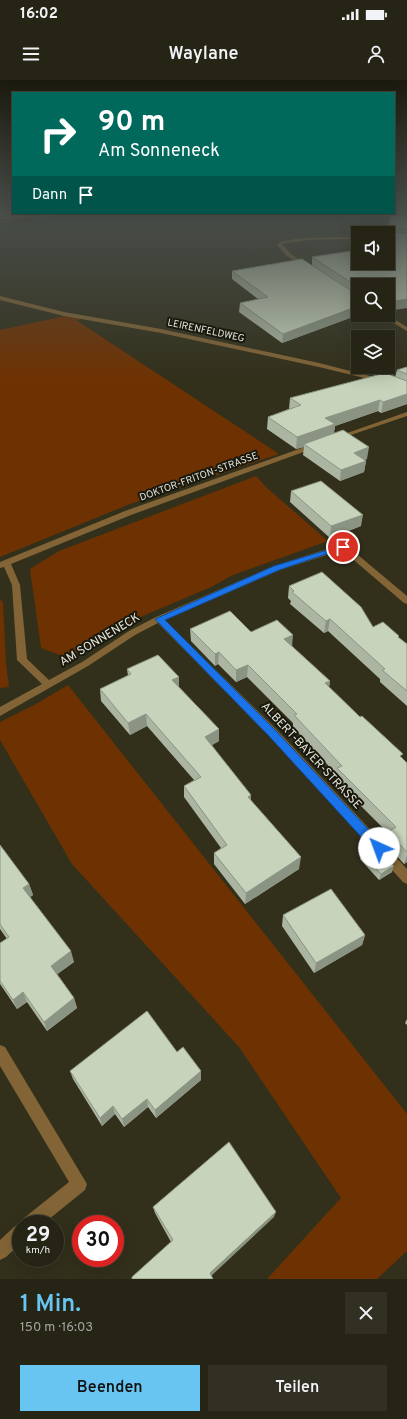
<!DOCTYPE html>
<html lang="de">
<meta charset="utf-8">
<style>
:root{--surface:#262414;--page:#323022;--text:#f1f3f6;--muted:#a4a4a0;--line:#424134;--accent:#68c4f0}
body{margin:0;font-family:Overpass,sans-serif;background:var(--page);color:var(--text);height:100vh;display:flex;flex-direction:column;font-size:15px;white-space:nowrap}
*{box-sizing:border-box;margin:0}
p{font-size:13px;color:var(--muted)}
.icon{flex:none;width:22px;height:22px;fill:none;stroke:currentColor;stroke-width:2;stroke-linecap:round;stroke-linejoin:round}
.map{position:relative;height:1199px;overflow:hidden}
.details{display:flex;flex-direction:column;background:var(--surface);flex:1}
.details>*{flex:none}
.top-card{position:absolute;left:12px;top:12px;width:383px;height:122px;border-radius:0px;box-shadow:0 4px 16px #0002,0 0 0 1px var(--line);background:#00695c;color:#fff;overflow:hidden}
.controls{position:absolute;left:351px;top:146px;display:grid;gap:8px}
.controls a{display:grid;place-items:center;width:44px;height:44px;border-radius:0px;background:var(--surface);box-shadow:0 4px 16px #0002,0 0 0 1px var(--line);font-size:20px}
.speed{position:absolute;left:12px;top:1135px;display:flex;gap:8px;font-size:20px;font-weight:700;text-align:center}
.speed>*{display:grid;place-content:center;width:52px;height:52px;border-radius:50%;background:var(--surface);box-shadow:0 4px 16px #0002,0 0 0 1px var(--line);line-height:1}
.speed small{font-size:10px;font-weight:400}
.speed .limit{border:6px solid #d22;background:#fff;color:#111}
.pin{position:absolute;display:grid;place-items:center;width:34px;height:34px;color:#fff;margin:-17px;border:2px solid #fff;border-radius:50%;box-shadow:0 1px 4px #0007}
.me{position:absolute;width:44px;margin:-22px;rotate:317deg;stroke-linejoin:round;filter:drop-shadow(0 0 3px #0008)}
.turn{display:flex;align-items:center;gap:14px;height:84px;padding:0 20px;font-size:18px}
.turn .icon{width:52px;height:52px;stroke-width:2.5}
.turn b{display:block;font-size:28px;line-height:34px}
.then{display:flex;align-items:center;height:38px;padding:0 20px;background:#0003;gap:8px;font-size:15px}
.round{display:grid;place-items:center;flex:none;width:42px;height:42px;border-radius:0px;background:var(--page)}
.overview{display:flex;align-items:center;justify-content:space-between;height:68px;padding:0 20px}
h1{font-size:24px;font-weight:600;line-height:30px;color:var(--accent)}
.primary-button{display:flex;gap:8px;margin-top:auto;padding:8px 20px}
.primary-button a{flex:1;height:46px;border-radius:0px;background:var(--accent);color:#111;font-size:16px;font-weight:600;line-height:46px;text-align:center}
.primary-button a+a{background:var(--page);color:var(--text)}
.status{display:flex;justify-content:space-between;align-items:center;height:28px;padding:0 20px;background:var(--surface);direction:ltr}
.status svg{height:11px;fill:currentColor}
header{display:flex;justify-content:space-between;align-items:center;height:52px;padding:0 20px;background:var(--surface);font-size:18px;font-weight:600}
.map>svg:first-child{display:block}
</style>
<div class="status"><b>16:02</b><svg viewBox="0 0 49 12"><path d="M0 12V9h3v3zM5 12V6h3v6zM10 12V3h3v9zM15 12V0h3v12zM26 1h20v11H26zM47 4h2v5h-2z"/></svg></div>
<header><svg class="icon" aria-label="menu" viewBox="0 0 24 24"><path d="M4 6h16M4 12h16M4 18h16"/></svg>Waylane<svg class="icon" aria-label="person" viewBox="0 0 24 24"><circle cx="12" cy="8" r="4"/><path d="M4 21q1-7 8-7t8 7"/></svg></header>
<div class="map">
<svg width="407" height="1199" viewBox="0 0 407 1199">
<rect width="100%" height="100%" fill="#32301b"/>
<g fill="#6e3202">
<polygon points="0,132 82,133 0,137"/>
<polygon points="65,236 81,239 76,240 279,374 130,424 0,477 0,250"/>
<polygon points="256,396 267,408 328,461 233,495 211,507 138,538 68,578 41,568 30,489 59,471"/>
<polygon points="0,519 3,523 6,584 9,607 0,608"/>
<polygon points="68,605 407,1034 407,1171 377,1199 267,1199 341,1118 239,967 72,784 0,660 0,642 38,623"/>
</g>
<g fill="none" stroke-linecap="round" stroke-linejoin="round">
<g fill="#826436" fill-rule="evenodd">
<path d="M358 157V159L307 160 282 164 291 174 310 187 308 189 287 176 277 165C282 156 345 157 358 157Z"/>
<polygon points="388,157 407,158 407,160 388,159"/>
<polygon points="0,216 64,232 161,249 319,283 393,302 407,308 407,312 389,304 319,287 161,253 64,236 0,220"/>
<polygon points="380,235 387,235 407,247 407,251"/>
<polygon points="407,332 407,336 339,359 333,358"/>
<polygon points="313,364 320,366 131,435 11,484 20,505 27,579 49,600 82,582 129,551 156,537 274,486 340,465 346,465 407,516 407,524 404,523 342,470 280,490 165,540 277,650 407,789 407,804 403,802 269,656 158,543 135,555 88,586 0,636 0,627 42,604 17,580 12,505 4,487 0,488 0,482 125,431"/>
<polygon points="0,965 5,967 87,1104 85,1110 43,1144 21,1144 21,1163 6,1177 0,1180 0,1160 15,1146 21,1144 22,1144 24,1138 69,1102 0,986"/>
</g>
<polygon fill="#d49727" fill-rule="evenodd" points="79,133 109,133 0,139 0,137"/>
</g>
<g fill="#abb5a1">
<polygon points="407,135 407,228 388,205 358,205 358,235 282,263 239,232 240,223 258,219 232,199 232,191 312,185 312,177 391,165 391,156 390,156 389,144 390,136"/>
<polygon points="407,287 407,324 381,333 378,331 335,346 334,353 367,379 364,380 366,381 364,392 340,401 303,375 304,367 296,369 267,349 268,337 289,329 290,318 395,297 397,290"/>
<polygon points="291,411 361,446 330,458 290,422"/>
<polygon points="289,506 373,547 399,556 399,558 407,564 407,626 380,602 380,599 328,551 324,553 290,524 291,521 288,518"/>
<polygon points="190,549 251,552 292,566 330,601 329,607 360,637 407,683 407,782 404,784 385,763 388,753 335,700 336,694 293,647 293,643 247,597 236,602 218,584 215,586 191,561"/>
<polygon points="127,589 179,607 219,649 219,661 212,665 299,789 245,824 214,784 214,773 221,768 184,717 184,706 194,700 147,646 130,655 101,621 100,609 128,596"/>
<polygon points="0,765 29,804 33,815 30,817 74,882 57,894 74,918 77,928 47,951 27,922 17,929 0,904 0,863 7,859 0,849"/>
<polygon points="362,773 392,792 379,800 360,779"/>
<polygon points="283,835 365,855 362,865 314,893 282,846"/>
<polygon points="407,939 407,945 405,943"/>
<polygon points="177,972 201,991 201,1000 156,1038 148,1027 124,1047 115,1034 102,1046 73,999 70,991"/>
<polygon points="153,1127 274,1137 171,1162 155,1133"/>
</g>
<g fill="#8b9483">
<polygon points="407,219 407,228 388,231 388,222"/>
<polygon points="358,226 358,235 282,263 283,254"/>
<polygon points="407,314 407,324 381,333 383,322"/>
<polygon points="380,320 378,331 335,346 333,356 304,364 304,367 296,369 297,357 325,338"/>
<polygon points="369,367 367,379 352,384 354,373"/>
<polygon points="366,381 364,392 340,401 341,390"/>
<polygon points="363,435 361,446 330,458 331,446"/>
<polygon points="330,539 328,551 324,553 326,541"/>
<polygon points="293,555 292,567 284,559"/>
<polygon points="219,572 218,584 215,586 215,574"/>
<polygon points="248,585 247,597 236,602 236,590"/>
<polygon points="179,597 179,609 172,600"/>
<polygon points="330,601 328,613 325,603"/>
<polygon points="146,634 147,646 130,655 128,643"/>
<polygon points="219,649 219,661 205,669 205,657"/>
<polygon points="251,715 251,726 248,717"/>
<polygon points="407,775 407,782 404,784"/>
<polygon points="301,777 299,789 245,824 246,813"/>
<polygon points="394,786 392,792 379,800 381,794"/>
<polygon points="29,804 33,815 27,819 23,808"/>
<polygon points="365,855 362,865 314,893 316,883"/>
<polygon points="71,871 74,882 55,896 51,886"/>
<polygon points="23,912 27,922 17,929 13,920"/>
<polygon points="74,918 77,928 47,951 44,942"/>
<polygon points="201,991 201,1000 156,1038 155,1030"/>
<polygon points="147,1019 148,1027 124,1047 122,1039"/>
<polygon points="113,1026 115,1034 102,1046 100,1038"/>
<polygon points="276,1132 274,1137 209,1198 210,1193"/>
</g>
<g fill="#c7d3bb" stroke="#8b9483">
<polygon points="407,135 407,150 391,148 390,136"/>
<polygon points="392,153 407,153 407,219 388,222 388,205 358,205 358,207 312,177 358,170 358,183 388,183 388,165 393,164"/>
<polygon points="302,179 358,215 358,226 283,254 240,223 268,217 232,191"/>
<polygon points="407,287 407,294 397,290"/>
<polygon points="385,293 407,301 407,314 383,322 380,320 325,338 335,344 297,357 268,337 301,325 290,318"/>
<polygon points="343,350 369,367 354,373 366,381 341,390 304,364"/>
<polygon points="321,401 363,435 331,446 291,411"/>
<polygon points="322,492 361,527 373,547 383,542 399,556 398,557 407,564 407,611 382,590 385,589 330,539 326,541 292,512 294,511 289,506"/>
<polygon points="230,531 251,552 277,540 293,555 284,559 330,601 325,603 360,637 362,636 403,674 400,676 407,683 407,772 388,752 396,747 337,688 342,686 294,635 297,634 248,585 236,590 219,572 215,574 190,549"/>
<polygon points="158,575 179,597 172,600 219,649 205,657 251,715 248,717 301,777 246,813 214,773 227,765 184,706 201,697 146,634 128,643 100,609 131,594 127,589"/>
<polygon points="0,765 29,804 23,808 71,871 51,886 74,918 44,942 23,912 13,920 0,901 0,863 9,857 0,844"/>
<polygon points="374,765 394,786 381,794 362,773"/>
<polygon points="331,809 365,855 316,883 283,835"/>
<polygon points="147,931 177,972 183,967 201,991 155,1030 147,1019 122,1039 113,1026 100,1038 70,991"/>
<polygon points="229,1062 276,1132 210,1193 213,1199 132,1199 132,1197 173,1160 153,1127"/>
</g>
<linearGradient id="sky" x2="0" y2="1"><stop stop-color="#1c1a0f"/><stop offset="0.44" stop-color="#494e4a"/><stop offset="1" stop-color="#494e4a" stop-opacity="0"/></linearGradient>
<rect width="407" height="300" fill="url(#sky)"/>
<polygon fill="#1a73e8" stroke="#114b97" points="341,466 347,467 279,490 165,540 276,651 383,765 385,768 383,772 375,772 269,656 155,539 274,486"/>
<g text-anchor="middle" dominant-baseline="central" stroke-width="4" stroke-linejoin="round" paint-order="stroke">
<g font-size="10" fill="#e6e5d8" stroke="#19180e">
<text transform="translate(206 251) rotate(12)">LEIRENFELDWEG</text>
<text transform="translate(199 397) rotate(-20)">DOKTOR-FRITON-STRASSE</text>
</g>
<g font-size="12" fill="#e6e5d8" stroke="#19180e">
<text transform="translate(100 560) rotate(-31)">AM SONNENECK</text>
<text transform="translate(311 676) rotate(47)">ALBERT-BAYER-STRASSE</text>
</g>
</g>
</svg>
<div class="controls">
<a><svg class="icon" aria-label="sound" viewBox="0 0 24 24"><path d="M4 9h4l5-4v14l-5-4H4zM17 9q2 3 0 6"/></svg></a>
<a><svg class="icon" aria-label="search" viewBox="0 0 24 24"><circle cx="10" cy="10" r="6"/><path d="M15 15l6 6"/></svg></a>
<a><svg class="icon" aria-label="layers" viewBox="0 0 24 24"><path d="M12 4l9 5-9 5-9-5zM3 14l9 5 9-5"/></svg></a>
</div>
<div class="speed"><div>29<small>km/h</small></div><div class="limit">30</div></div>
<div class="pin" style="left:343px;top:467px;background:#d93025"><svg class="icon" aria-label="arrive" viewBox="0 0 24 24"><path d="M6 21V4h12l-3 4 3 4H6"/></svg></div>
<svg class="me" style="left:379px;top:768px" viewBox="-20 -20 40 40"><circle r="19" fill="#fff"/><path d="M0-13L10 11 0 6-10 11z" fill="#1a73e8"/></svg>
<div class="top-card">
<div class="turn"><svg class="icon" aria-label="right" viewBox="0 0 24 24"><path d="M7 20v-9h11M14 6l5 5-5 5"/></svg><div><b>90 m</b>Am Sonneneck</div></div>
<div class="then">Dann<svg class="icon" aria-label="arrive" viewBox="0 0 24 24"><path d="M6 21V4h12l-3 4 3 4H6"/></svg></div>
</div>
</div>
<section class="details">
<div class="overview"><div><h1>1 Min.</h1><p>150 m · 16:03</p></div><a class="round"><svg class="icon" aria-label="close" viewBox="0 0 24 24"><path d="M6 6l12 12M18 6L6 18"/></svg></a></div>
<div class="primary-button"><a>Beenden</a><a>Teilen</a></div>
</section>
